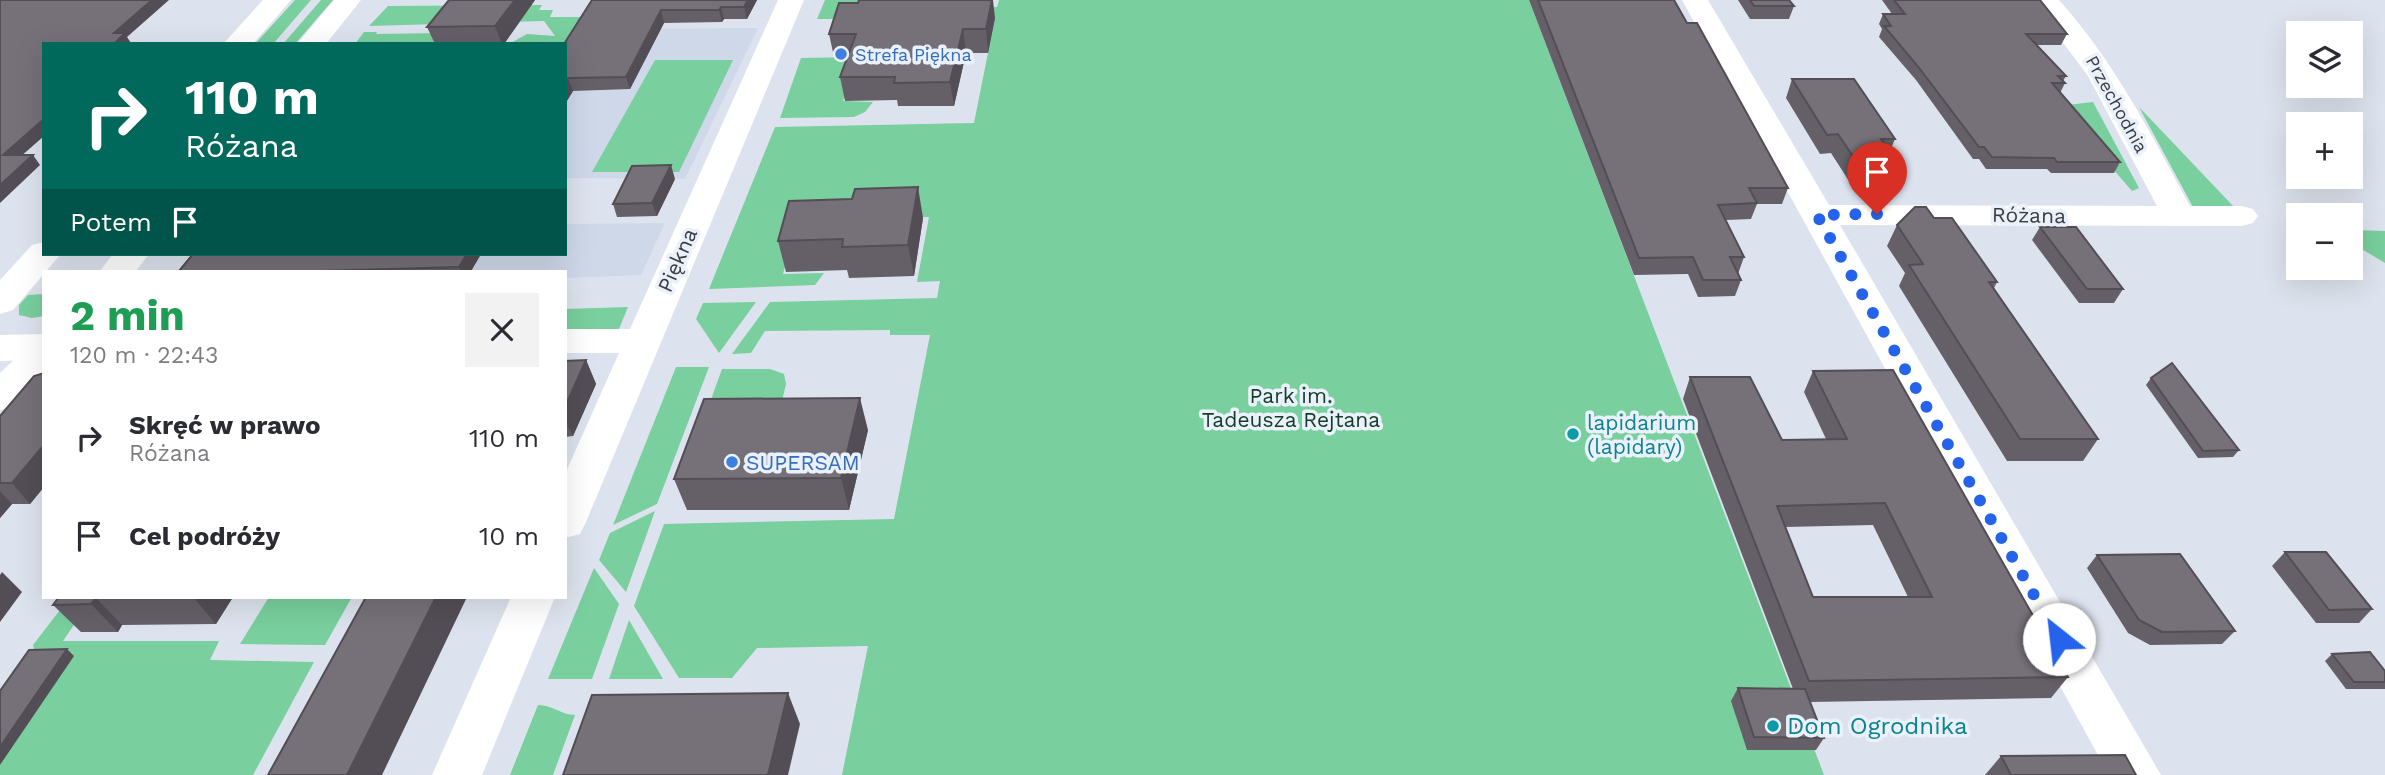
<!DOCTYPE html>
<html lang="pl">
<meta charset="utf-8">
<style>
:root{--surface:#fff;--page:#f2f2f3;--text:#2b2b33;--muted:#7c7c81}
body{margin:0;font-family:"Work Sans",sans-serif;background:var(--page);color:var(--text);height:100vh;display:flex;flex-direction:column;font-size:26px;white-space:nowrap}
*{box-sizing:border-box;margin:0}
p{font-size:23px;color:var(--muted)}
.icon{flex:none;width:38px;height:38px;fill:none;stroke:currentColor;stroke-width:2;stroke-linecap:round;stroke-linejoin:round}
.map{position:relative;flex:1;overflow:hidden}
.panel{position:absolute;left:42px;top:270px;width:525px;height:329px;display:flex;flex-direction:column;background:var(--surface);border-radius:0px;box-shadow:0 7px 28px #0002}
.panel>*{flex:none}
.hud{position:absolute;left:42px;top:42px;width:525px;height:214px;border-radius:0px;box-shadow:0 7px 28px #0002;background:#00695c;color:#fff;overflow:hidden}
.fabs{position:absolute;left:2286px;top:21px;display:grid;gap:14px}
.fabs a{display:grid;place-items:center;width:77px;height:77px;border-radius:0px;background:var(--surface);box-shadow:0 7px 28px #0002;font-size:35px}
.pin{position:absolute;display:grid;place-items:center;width:60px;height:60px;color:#fff;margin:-72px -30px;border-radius:50% 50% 50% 0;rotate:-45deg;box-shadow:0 0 7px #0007}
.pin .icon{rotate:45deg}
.me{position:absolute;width:77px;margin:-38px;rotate:331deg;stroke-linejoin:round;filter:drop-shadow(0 0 5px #0008)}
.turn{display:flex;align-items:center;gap:24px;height:147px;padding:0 28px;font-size:32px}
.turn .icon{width:91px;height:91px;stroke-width:2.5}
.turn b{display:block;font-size:49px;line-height:60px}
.then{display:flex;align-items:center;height:66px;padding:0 28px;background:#0003;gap:14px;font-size:26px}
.round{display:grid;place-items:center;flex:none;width:74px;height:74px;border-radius:0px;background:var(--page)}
.overview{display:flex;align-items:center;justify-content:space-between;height:119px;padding:0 28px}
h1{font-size:42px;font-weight:700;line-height:52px;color:#1e9e55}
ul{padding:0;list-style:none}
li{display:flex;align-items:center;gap:21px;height:98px;padding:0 28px}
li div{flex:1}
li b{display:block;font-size:26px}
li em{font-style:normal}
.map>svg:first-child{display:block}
</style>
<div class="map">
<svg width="2385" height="775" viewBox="0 0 2385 775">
<rect width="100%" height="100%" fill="#dde3ee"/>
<g fill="#ced8e9">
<polygon points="758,28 685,179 565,178 565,44 607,29"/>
<polygon points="665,223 641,275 565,278 565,271 199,271 213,254 565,254 565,224"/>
</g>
<g fill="#79cf9d">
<polygon points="295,0 311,0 273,44 255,44"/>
<polygon points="321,0 333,0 295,44 283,44"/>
<polygon points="825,0 977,0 976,8 997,7 999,0 1529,0 1824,775 842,775 868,646 757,648 732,678 679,678 634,606 664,524 894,519 930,335 890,335 890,330 765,331 751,353 732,354 770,302 937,298 940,281 917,282 929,217 857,218 795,230 783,274 824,273 815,285 709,289 775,127 974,123 995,18 817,19"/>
<polygon points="542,5 539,10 553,10 550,17 591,17 565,44 509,44 527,34 555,36 544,21 369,26 388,6"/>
<polygon points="364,32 377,32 376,34 440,33 432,44 355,44"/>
<polygon points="858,57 843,101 873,102 865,112 854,117 780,118 801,58"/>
<polygon points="655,60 733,60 679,172 592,172"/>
<polygon points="2093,102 2139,188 2132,191 2058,106"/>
<polygon points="2139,107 2234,207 2193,207"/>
<polygon points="2350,230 2385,231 2385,263 2350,242"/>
<polygon points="44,294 44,316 32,318 19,315 19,305 28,295"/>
<polygon points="756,302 719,353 696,319 703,303"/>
<polygon points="628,307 619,329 565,330 565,309"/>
<polygon points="676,367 709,367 657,504 613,525"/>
<polygon points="722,369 770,369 784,374 786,384 777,422 702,424"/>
<polygon points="655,511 626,592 599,560 610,533"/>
<polygon points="594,568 619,604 592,679 548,679"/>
<polygon points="70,597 93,597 63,641 219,641 210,660 314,662 253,775 0,775 0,765 36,657 33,645"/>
<polygon points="269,597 352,597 325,645 240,644"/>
<polygon points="629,620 663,679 609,679"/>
<path d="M538 705C553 705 561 715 575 715L553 775H510Z"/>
</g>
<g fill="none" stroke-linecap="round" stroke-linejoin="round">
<g fill="#fff" fill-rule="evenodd">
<polygon points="778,0 804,0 586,522 580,534 565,538 565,474 619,353 565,353 565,329 630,329"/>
<path d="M1682 0H1708L1829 205 2157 206 2088 76 2031 0H2059C2114 61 2151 134 2190 206H2241L2253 209 2258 216 2253 223 2241 226 1840 225 2161 775H2109Z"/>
<polygon points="44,334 44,360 0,361 0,335"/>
<polygon points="511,597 555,597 482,775 432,775"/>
</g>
<g fill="#fff" fill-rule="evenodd">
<polygon points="263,0 291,0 253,44 223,44"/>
<polygon points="334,0 361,0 326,44 297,44"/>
<polygon points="44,242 44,254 61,254 13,310 0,314 0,280 32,245"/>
<polygon points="113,254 149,254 136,271 100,271"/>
<polygon points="44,340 44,375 14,406 0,410 0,373 31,344"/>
</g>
</g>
<g fill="#656068" fill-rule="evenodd">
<polygon points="535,0 504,44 435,44 427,27"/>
<polygon points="592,0 757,0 747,19 724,19 722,22 664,23 630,89 573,91 565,104 565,44"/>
<polygon points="1529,0 1674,0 1687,23 1788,188 1782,204 1757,204 1751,219 1726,220 1744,257 1738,274 1741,280 1735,296 1698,297 1688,274 1634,275"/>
<polygon points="1738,0 1789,0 1794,6 1789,19 1750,19"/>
<polygon points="1882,0 2040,0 2067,34 2061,45 2037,45 2066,76 2063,81 2065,83 2060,93 2120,162 2114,173 2051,173 2047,169 1986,169 1979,159 1973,159 1916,80 1879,37 1882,29 1879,24 1883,14 1892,14"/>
<polygon points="995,18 988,53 966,53 954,106 898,106 897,100 845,101 840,77 848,57 834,57 829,34"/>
<polygon points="1792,79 1895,139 1890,151 1899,163 1897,167 1901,172 1892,192 1856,192 1831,153 1820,154 1786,98"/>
<polygon points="675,179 657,216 617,217 613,204"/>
<polygon points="923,218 914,276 849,278 847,270 786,272 778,241"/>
<polygon points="1934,218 1997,282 1994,288 2098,439 2083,461 2007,461 1899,286 1905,273 1887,246 1897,225"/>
<polygon points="2040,227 2123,289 2114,303 2079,303 2032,240"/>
<polygon points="193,254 481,254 471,271 179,271"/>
<polygon points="586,360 596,384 573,436 565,437 565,361"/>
<path d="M1813 371 2068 677 2051 698 1810 702 1824 738 1816 750H1747L1731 701 1738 688 1793 689 1683 399 1690 377 1782 440 1826 439 1804 392ZM1873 525 1908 597H1813L1785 527Z"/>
<polygon points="44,373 44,487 30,504 12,504 0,518 0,416"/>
<polygon points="2151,378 2239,450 2233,457 2198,458 2146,385"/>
<polygon points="868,430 849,510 687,510 674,479"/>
<polygon points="2285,552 2372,609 2359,623 2316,623 2272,566"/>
<polygon points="2097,555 2235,631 2222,644 2150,645 2128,633 2087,568"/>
<polygon points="59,597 233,597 216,624 122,625 118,632 81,632 53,605"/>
<polygon points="2332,654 2385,671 2385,689 2346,689 2325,661"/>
<polygon points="2001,756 2136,775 1985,775"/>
</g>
<g fill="#534e55">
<polygon points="152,0 169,0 127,37 131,43 131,44 114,44 114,33"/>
<polygon points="515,0 535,0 504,44 502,44 495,26"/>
<polygon points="748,0 757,0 747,19 744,7"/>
<polygon points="992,0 993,0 995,18 988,53 986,29"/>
<polygon points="721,7 724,19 722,22 719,10"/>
<polygon points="661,10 664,23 630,89 626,77"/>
<polygon points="963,29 966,53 954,106 950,82"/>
<polygon points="568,78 573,91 565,104 565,83"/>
<polygon points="44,119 44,136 11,165 3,155"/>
<polygon points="33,155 40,165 0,203 0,185"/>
<polygon points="671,165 675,179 657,216 652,203"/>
<polygon points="918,187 923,218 914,276 908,245"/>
<polygon points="467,254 481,254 471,271 461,271 459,267"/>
<polygon points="586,360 596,384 573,436 565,420 565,407"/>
<polygon points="860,398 868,430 849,510 841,478"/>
<polygon points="44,445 44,487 30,504 12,483"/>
<polygon points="0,491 12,504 0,518"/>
<polygon points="2,572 22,592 0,622 0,575"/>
<polygon points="193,597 233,597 216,624"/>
<polygon points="436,597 467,597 382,775 347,775"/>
<polygon points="96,598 122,625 118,632 91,604"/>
<polygon points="67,649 74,656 0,765 0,747"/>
<polygon points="788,693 800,724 788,775 768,775"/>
</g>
<g fill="#767079" stroke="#534e55" stroke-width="2" fill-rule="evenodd">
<polygon points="0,0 152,0 114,33 125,33 114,44 44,44 44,119 3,155 33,155 0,185"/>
<polygon points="449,0 515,0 495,26 427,27"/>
<polygon points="592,0 748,0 744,7 721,7 719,10 661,10 626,77 568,78 565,83 565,44 564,44"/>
<polygon points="859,0 992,0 986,29 963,29 950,82 894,83 895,77 840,77 856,34 829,34 839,3 858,3"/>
<polygon points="1538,0 1674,0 1687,23 1697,23 1788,188 1749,188 1757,203 1718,205 1744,257 1730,257 1741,280 1703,280 1693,257 1639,258"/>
<polygon points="1750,0 1789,0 1794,6 1754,6"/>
<polygon points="1894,0 2040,0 2067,34 2026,34 2066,76 2058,76 2065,83 2052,83 2120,162 2057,162 2054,158 1992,157 1984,147 1979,147 1920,69 1884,26 1891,26 1883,14 1905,14"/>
<polygon points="1792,79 1854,79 1895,139 1881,139 1899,163 1895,164 1901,172 1864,173 1838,134 1827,135"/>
<polygon points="671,165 652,203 613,204 632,166"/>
<polygon points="918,187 908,245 842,247 843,239 778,241 789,201 852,199 855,189"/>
<polygon points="1915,207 1926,207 1934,218 1952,218 1997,282 1989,282 2098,439 2020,439 1909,265 1923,264 1897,225"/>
<polygon points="2040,227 2076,227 2123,289 2087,289"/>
<polygon points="193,254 467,254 459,267 319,271 179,271"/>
<polygon points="586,360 565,407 565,361"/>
<polygon points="2172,363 2239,450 2203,451 2151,378"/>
<path d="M1893 370 2068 677 1809 681 1690 377H1750L1782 440 1847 439 1813 371ZM1885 503 1932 597H1813L1777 506Z"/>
<polygon points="44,373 44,445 12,483 0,483 0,416 34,376"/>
<polygon points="860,398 841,478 674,479 704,399"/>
<polygon points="2285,552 2326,552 2372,609 2329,610"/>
<polygon points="2180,554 2235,631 2162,632 2139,620 2097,555"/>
<polygon points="59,597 180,597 96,598 91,604 53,605"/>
<polygon points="366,597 436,597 347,775 268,775"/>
<polygon points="67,649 0,747 0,691 29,650"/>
<polygon points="2370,652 2385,671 2385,682 2354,682 2332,654"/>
<polygon points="1738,688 1805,689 1824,738 1754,737"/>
<polygon points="788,693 768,775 563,775 592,695"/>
<polygon points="2125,755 2136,775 2011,775 2001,756"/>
</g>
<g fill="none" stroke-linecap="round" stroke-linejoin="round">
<polyline stroke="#2563eb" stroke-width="12" stroke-dasharray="0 21.6" points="1877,214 1817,215 2059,639"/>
</g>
<g fill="#3f7fe0" stroke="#eaf1fb" stroke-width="2.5">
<circle cx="841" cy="54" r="7"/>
<circle cx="732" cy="462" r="7"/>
</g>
<g fill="#0f9aa8" stroke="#eaf1fb" stroke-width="2.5">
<circle cx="1573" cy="434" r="7"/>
<circle cx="1773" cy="726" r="7"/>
</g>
<g text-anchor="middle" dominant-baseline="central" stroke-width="7" stroke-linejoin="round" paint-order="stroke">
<g font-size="18" fill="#366cbe" stroke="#eaf1fb" text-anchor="start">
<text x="855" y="54">Strefa Piękna</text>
</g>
<g font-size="18" fill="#3a3d41" stroke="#eaf1fb">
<text transform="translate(2117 104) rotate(61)">Przechodnia</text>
</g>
<g font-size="21" fill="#3a3d41" stroke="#eaf1fb">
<text transform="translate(2029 215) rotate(1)">Różana</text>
<text transform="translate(677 260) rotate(-66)">Piękna</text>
</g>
<g font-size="21" fill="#123c25" stroke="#eaf1fb">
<text x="1291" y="395">Park im.<tspan x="1291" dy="24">Tadeusza Rejtana</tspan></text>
</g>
<g font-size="21" fill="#0d838f" stroke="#eaf1fb" text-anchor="start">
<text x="1587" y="422">lapidarium<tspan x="1587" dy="24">(lapidary)</tspan></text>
</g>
<g font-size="21" fill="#366cbe" stroke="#eaf1fb" text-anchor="start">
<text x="746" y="462">SUPERSAM</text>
</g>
<g font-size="24" fill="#0d838f" stroke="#eaf1fb" text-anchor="start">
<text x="1787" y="726">Dom Ogrodnika</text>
</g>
</g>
</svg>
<div class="fabs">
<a><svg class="icon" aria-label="layers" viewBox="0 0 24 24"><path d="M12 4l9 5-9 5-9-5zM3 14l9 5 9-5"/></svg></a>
<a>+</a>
<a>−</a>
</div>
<div class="pin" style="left:1877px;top:214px;background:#d93025"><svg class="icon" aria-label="arrive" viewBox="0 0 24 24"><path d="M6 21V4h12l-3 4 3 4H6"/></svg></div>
<svg class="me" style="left:2059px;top:639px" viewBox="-20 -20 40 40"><circle r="19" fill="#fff"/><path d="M0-13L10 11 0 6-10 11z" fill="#2563eb"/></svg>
<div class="hud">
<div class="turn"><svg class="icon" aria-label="right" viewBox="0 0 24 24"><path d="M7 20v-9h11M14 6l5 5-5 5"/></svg><div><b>110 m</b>Różana</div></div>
<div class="then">Potem<svg class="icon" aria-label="arrive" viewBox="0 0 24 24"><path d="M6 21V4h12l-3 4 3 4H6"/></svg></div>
</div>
<section class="panel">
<div class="overview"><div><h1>2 min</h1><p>120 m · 22:43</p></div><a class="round"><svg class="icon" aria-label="close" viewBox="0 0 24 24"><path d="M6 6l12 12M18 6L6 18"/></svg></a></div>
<ul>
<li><svg class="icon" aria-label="right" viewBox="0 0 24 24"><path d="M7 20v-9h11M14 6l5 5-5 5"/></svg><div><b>Skręć w prawo</b><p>Różana</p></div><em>110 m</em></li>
<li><svg class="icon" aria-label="arrive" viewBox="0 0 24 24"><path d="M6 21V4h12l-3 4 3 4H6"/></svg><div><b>Cel podróży</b></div><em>10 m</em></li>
</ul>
</section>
</div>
